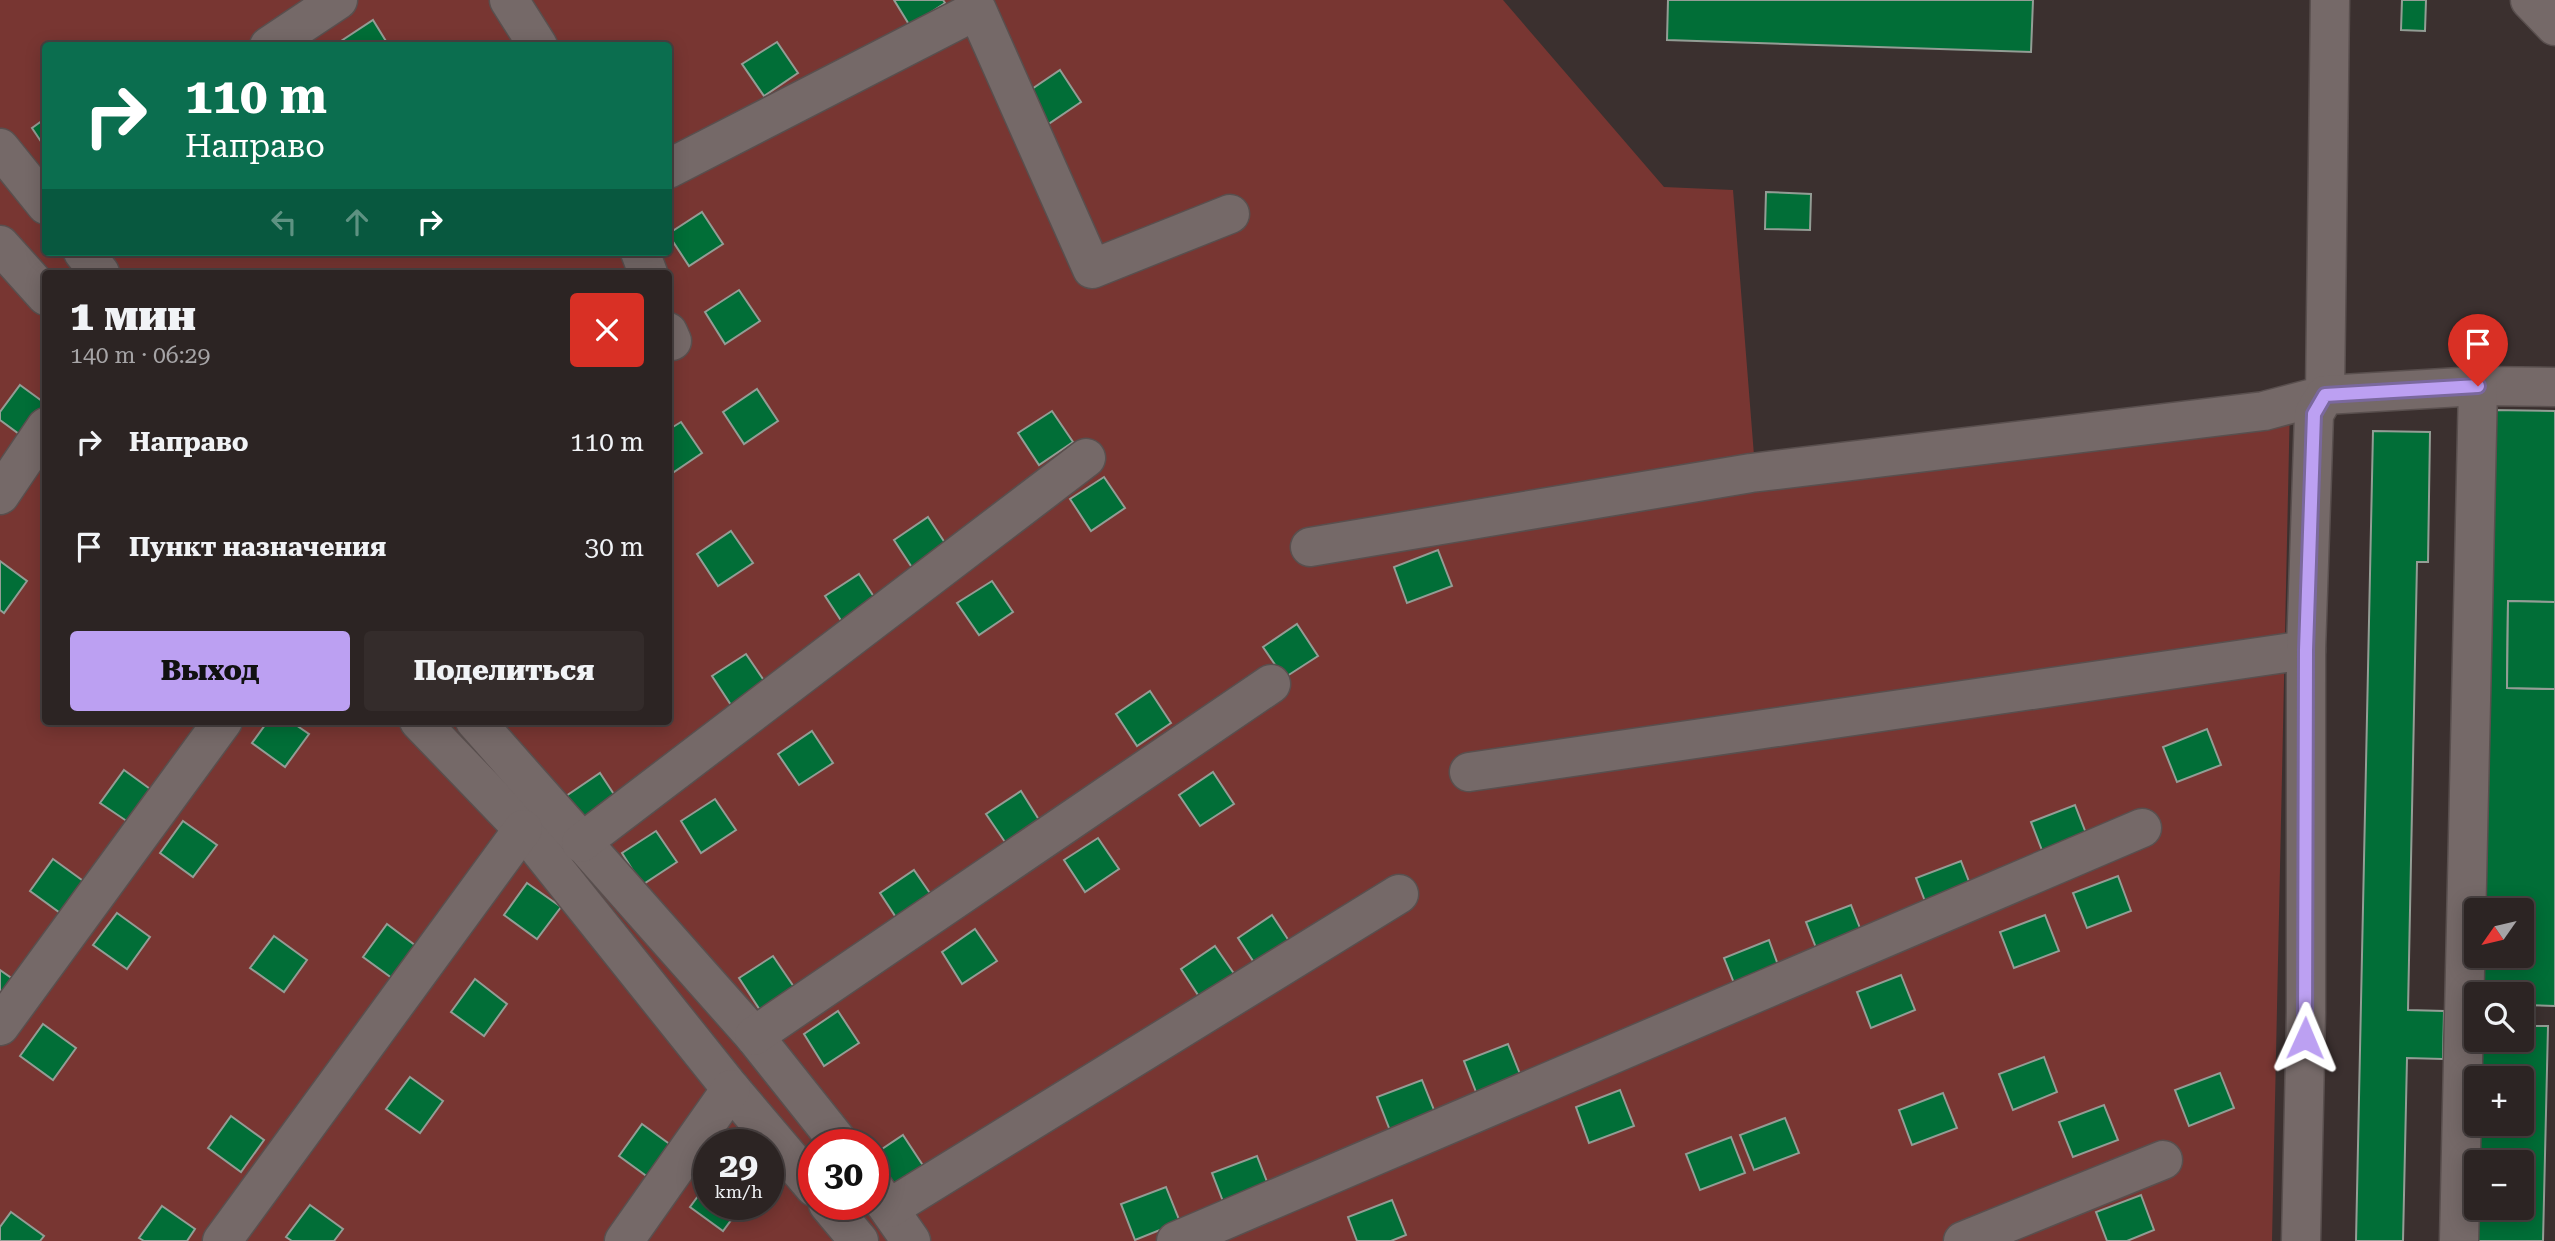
<!DOCTYPE html>
<html lang="ru">
<meta charset="utf-8">
<style>
:root{--surface:#2c2423;--page:#342c2b;--text:#f1f3f6;--muted:#a6a4a6;--line:#484141;--accent:#bca0f2}
body{margin:0;font-family:"Roboto Serif",serif;background:var(--page);color:var(--text);height:100vh;display:flex;flex-direction:column;font-size:26px;white-space:nowrap}
*{box-sizing:border-box;margin:0}
p{font-size:23px;color:var(--muted)}
.icon{flex:none;width:38px;height:38px;fill:none;stroke:currentColor;stroke-width:2;stroke-linecap:round;stroke-linejoin:round}
.map{position:relative;flex:1;overflow:hidden}
.drawer{position:absolute;left:42px;top:270px;width:630px;height:455px;display:flex;flex-direction:column;background:var(--surface);border-radius:7px;box-shadow:0 4px 18px #0003,0 0 0 2px var(--line)}
.drawer>*{flex:none}
.banner{position:absolute;left:42px;top:42px;width:630px;height:214px;border-radius:7px;box-shadow:0 4px 18px #0003,0 0 0 2px var(--line);background:#0b6e4f;color:#fff;overflow:hidden}
.needle{width:46px;rotate:236deg}
.tools{position:absolute;left:2464px;top:898px;display:grid;gap:14px}
.tools a{display:grid;place-items:center;width:70px;height:70px;border-radius:7px;background:var(--surface);box-shadow:0 4px 18px #0003,0 0 0 2px var(--line);font-size:35px}
.speed{position:absolute;left:693px;top:1129px;display:flex;gap:14px;font-size:35px;font-weight:700;text-align:center}
.speed>*{display:grid;place-content:center;width:91px;height:91px;border-radius:50%;background:var(--surface);box-shadow:0 4px 18px #0003,0 0 0 2px var(--line);line-height:1}
.speed small{font-size:18px;font-weight:400}
.speed .limit{border:10px solid #d22;background:#fff;color:#111}
.pin{position:absolute;display:grid;place-items:center;width:60px;height:60px;color:#fff;margin:-72px -30px;border-radius:50% 50% 50% 0;rotate:-45deg;box-shadow:0 0 7px #0007}
.pin .icon{rotate:45deg}
.me{position:absolute;width:77px;margin:-38px;rotate:1deg;stroke-linejoin:round;filter:drop-shadow(0 0 5px #0008)}
.turn{display:flex;align-items:center;gap:24px;height:147px;padding:0 28px;font-size:32px}
.turn .icon{width:91px;height:91px;stroke-width:2.5}
.turn b{display:block;font-size:49px;line-height:60px}
.lanes{display:flex;align-items:center;height:66px;padding:0 28px;background:#0003;justify-content:center;gap:35px;direction:ltr}
.lanes .off{opacity:.35}
.round{display:grid;place-items:center;flex:none;width:74px;height:74px;border-radius:7px;background:var(--page)}
.head{display:flex;align-items:center;justify-content:space-between;height:119px;padding:0 28px}
h1{font-size:42px;font-weight:800;line-height:52px}
.primary-button{display:flex;gap:14px;margin-top:auto;padding:14px 28px}
.primary-button a{flex:1;height:80px;border-radius:7px;background:var(--accent);color:#111;font-size:28px;font-weight:800;line-height:80px;text-align:center}
.primary-button a+a{background:var(--page);color:var(--text)}
ul{padding:0;list-style:none}
li{display:flex;align-items:center;gap:21px;height:105px;padding:0 28px}
li div{flex:1}
li b{display:block;font-size:26px}
li em{font-style:normal}
.map>svg:first-child{display:block}
</style>
<div class="map">
<svg width="2555" height="1241" viewBox="0 0 2555 1241">
<rect width="100%" height="100%" fill="#3b302f"/>
<path fill="#783632" fill-rule="evenodd" d="M0 0H1503L1664 187 1733 190 1755 468 2290 401 2272 1241H0ZM46 46H668V252H46ZM46 273H668V721H46ZM709 1144H768V1204H709ZM814 1144H873V1204H814Z"/>
<g fill="#016e37" stroke="#939d95" stroke-width="2">
<polygon points="894,0 943,0 945,3 910,26"/>
<polygon points="1668,0 2033,0 2031,52 1667,40"/>
<polygon points="2402,0 2426,0 2425,31 2401,30"/>
<polygon points="373,20 389,46 340,46 338,43"/>
<polygon points="777,42 798,73 764,96 742,64"/>
<polygon points="1060,70 1081,102 1047,125 1026,93"/>
<polygon points="46,118 46,149 32,128"/>
<polygon points="1766,192 1811,194 1810,230 1765,229"/>
<polygon points="702,212 723,244 689,266 668,234"/>
<polygon points="739,290 760,321 725,344 705,312"/>
<polygon points="20,385 46,404 46,419 30,442 0,420 0,412"/>
<polygon points="757,389 778,421 744,444 723,412"/>
<polygon points="2492,410 2555,411 2555,602 2508,601 2507,688 2555,689 2555,1006 2522,1005 2522,994 2481,994 2482,956 2522,956 2522,910 2483,910"/>
<polygon points="1052,411 1073,442 1039,465 1018,433"/>
<polygon points="681,422 702,453 668,476 668,430"/>
<polygon points="2373,431 2430,432 2428,562 2417,562 2408,1010 2444,1011 2443,1059 2407,1058 2403,1241 2356,1241"/>
<polygon points="1104,477 1125,508 1091,531 1070,499"/>
<polygon points="928,517 949,549 915,572 894,540"/>
<polygon points="731,531 753,563 718,586 697,554"/>
<polygon points="1438,550 1452,586 1407,603 1394,567"/>
<polygon points="0,561 27,581 4,613 0,610"/>
<polygon points="859,574 880,606 846,628 825,596"/>
<polygon points="992,581 1013,612 979,635 957,603"/>
<polygon points="2508,601 2555,602 2555,689 2507,688"/>
<polygon points="1297,624 1318,656 1284,678 1263,647"/>
<polygon points="746,654 767,685 733,708 712,676"/>
<polygon points="1150,691 1171,723 1137,746 1116,714"/>
<polygon points="268,721 290,721 309,734 285,767 252,743"/>
<polygon points="2207,729 2221,765 2177,782 2163,747"/>
<polygon points="812,731 833,763 799,785 778,754"/>
<polygon points="124,770 157,794 134,826 100,803"/>
<polygon points="1213,772 1234,804 1200,826 1179,795"/>
<polygon points="600,773 621,805 587,828 566,796"/>
<polygon points="1021,791 1041,823 1007,845 986,814"/>
<polygon points="715,799 736,830 701,853 681,821"/>
<polygon points="2075,805 2089,841 2045,858 2031,822"/>
<polygon points="183,821 217,845 193,877 160,853"/>
<polygon points="656,831 677,862 642,885 622,853"/>
<polygon points="1098,838 1119,869 1085,892 1064,860"/>
<polygon points="53,859 86,883 63,915 30,891"/>
<polygon points="1961,861 1975,897 1930,914 1916,878"/>
<polygon points="914,870 936,902 901,925 880,893"/>
<polygon points="2118,876 2131,911 2087,928 2073,893"/>
<polygon points="527,883 561,907 537,939 504,915"/>
<polygon points="1851,905 1865,941 1820,958 1806,922"/>
<polygon points="117,913 150,937 127,969 93,945"/>
<polygon points="1272,915 1293,947 1259,970 1238,938"/>
<polygon points="2045,915 2059,951 2014,968 2000,932"/>
<polygon points="387,924 420,949 396,981 363,957"/>
<polygon points="975,929 997,961 962,984 942,952"/>
<polygon points="274,936 307,960 284,992 250,968"/>
<polygon points="1769,940 1782,976 1738,993 1724,958"/>
<polygon points="1215,946 1237,978 1202,1001 1181,969"/>
<polygon points="773,956 794,987 760,1010 739,978"/>
<polygon points="0,970 23,986 0,1018"/>
<polygon points="1901,975 1915,1010 1871,1028 1857,992"/>
<polygon points="475,979 507,1004 484,1036 451,1012"/>
<polygon points="838,1011 859,1043 824,1066 804,1034"/>
<polygon points="43,1024 76,1048 53,1080 20,1056"/>
<polygon points="2522,1026 2548,1026 2543,1241 2476,1241 2476,1208 2522,1208 2522,1162 2477,1162 2478,1124 2522,1124 2522,1078 2479,1078 2480,1040 2522,1040"/>
<polygon points="1508,1044 1522,1079 1478,1097 1464,1061"/>
<polygon points="2044,1057 2057,1092 2013,1110 1999,1074"/>
<polygon points="2220,1073 2234,1108 2189,1126 2175,1090"/>
<polygon points="410,1077 443,1101 420,1133 386,1109"/>
<polygon points="1422,1080 1436,1115 1391,1133 1377,1097"/>
<polygon points="1620,1090 1634,1126 1589,1143 1576,1107"/>
<polygon points="1943,1093 1957,1128 1912,1145 1899,1110"/>
<polygon points="2104,1105 2118,1140 2073,1157 2059,1122"/>
<polygon points="231,1116 264,1140 241,1172 208,1148"/>
<polygon points="1785,1118 1799,1153 1754,1170 1740,1135"/>
<polygon points="642,1124 675,1148 652,1180 619,1156"/>
<polygon points="903,1135 924,1167 890,1189 873,1164 873,1155"/>
<polygon points="1731,1137 1745,1173 1700,1190 1686,1154"/>
<polygon points="1257,1156 1271,1192 1226,1209 1212,1173"/>
<polygon points="709,1181 709,1204 743,1204 723,1231 690,1207"/>
<polygon points="1166,1187 1180,1222 1135,1240 1121,1204"/>
<polygon points="2141,1195 2154,1230 2127,1241 2107,1241 2096,1212"/>
<polygon points="1392,1200 1406,1235 1391,1241 1357,1241 1348,1217"/>
<polygon points="310,1205 343,1229 334,1241 292,1241 286,1237"/>
<polygon points="162,1206 195,1229 187,1241 144,1241 139,1238"/>
<polygon points="11,1212 44,1236 40,1241 0,1241 0,1227"/>
</g>
<g fill="none" stroke-linecap="round" stroke-linejoin="round">
<defs>
<g id="minor">
<polyline points="509,0 538,46"/>
<polyline points="2530,0 2555,26"/>
<polyline points="269,46 338,0"/>
<polyline points="0,148 46,205"/>
<polyline points="668,169 977,10 1092,269 1230,214"/>
<polyline points="0,245 46,296"/>
<polyline points="83,252 100,273"/>
<polyline points="640,252 648,273"/>
<polyline points="668,332 672,341"/>
<polyline points="0,495 46,427"/>
<polyline points="1310,547 1751,473 2264,411 2325,395 2330,0"/>
<polyline points="419,721 523,829 731,1089 814,1187"/>
<polyline points="475,721 754,1036 840,1144"/>
<polyline points="1469,772 2306,650"/>
<polyline points="581,843 1086,458"/>
<polyline points="0,1026 223,721"/>
<polyline points="754,1036 1271,684"/>
<polyline points="874,1188 911,1241"/>
<polyline points="828,1204 859,1241"/>
<polyline points="890,1208 1399,894"/>
<polyline points="222,1241 523,829"/>
<polyline points="624,1241 731,1089"/>
<polyline points="1176,1241 2142,828"/>
<polyline points="1963,1241 2163,1160"/>
<polyline points="2301,1241 2306,1012 2306,650 2314,414 2325,395 2478,386 2555,387"/>
<polyline points="2459,1241 2478,386"/>
</g>
</defs>
<use href="#minor" stroke="#594f4e" stroke-width="41"/>
<use href="#minor" stroke="#756968" stroke-width="38"/>
</g>
<g fill="none" stroke-linecap="round" stroke-linejoin="round">
<defs>
<polyline id="route" points="2305,1038 2306,650 2314,414 2325,395 2478,386"/>
</defs>
<use href="#route" stroke="#7a689d" stroke-width="18"/>
<use href="#route" stroke="#bca0f2" stroke-width="12"/>
</g>
</svg>
<div class="tools">
<a><svg class="needle" viewBox="-14 -14 28 28"><path d="M0-13l5 13h-10z" fill="#e53935"/><path d="M0 13l5-13h-10z" fill="#a6a4a6"/></svg></a>
<a><svg class="icon" aria-label="search" viewBox="0 0 24 24"><circle cx="10" cy="10" r="6"/><path d="M15 15l6 6"/></svg></a>
<a>+</a>
<a>−</a>
</div>
<div class="speed"><div>29<small>km/h</small></div><div class="limit">30</div></div>
<div class="pin" style="left:2478px;top:386px;background:#d93025"><svg class="icon" aria-label="arrive" viewBox="0 0 24 24"><path d="M6 21V4h12l-3 4 3 4H6"/></svg></div>
<svg class="me" style="left:2305px;top:1038px" viewBox="-20 -20 40 40"><path d="M0-17L14 15 0 8-14 15z" fill="#bca0f2" stroke="#fff" stroke-width="4"/></svg>
<div class="banner">
<div class="turn"><svg class="icon" aria-label="right" viewBox="0 0 24 24"><path d="M7 20v-9h11M14 6l5 5-5 5"/></svg><div><b>110 m</b>Направо</div></div>
<div class="lanes"><svg class="icon off" aria-label="left" viewBox="0 0 24 24"><path d="M17 20v-9H6M10 6l-5 5 5 5"/></svg><svg class="icon off" aria-label="ahead" viewBox="0 0 24 24"><path d="M12 20V5M6 11l6-6 6 6"/></svg><svg class="icon" aria-label="right" viewBox="0 0 24 24"><path d="M7 20v-9h11M14 6l5 5-5 5"/></svg></div>
</div>
<section class="drawer">
<div class="head"><div><h1>1 мин</h1><p>140 m · 06:29</p></div><a class="round" style="background:#d93025;color:#fff"><svg class="icon" aria-label="close" viewBox="0 0 24 24"><path d="M6 6l12 12M18 6L6 18"/></svg></a></div>
<ul>
<li><svg class="icon" aria-label="right" viewBox="0 0 24 24"><path d="M7 20v-9h11M14 6l5 5-5 5"/></svg><div><b>Направо</b></div><em>110 m</em></li>
<li><svg class="icon" aria-label="arrive" viewBox="0 0 24 24"><path d="M6 21V4h12l-3 4 3 4H6"/></svg><div><b>Пункт назначения</b></div><em>30 m</em></li>
</ul>
<div class="primary-button"><a>Выход</a><a>Поделиться</a></div>
</section>
</div>
